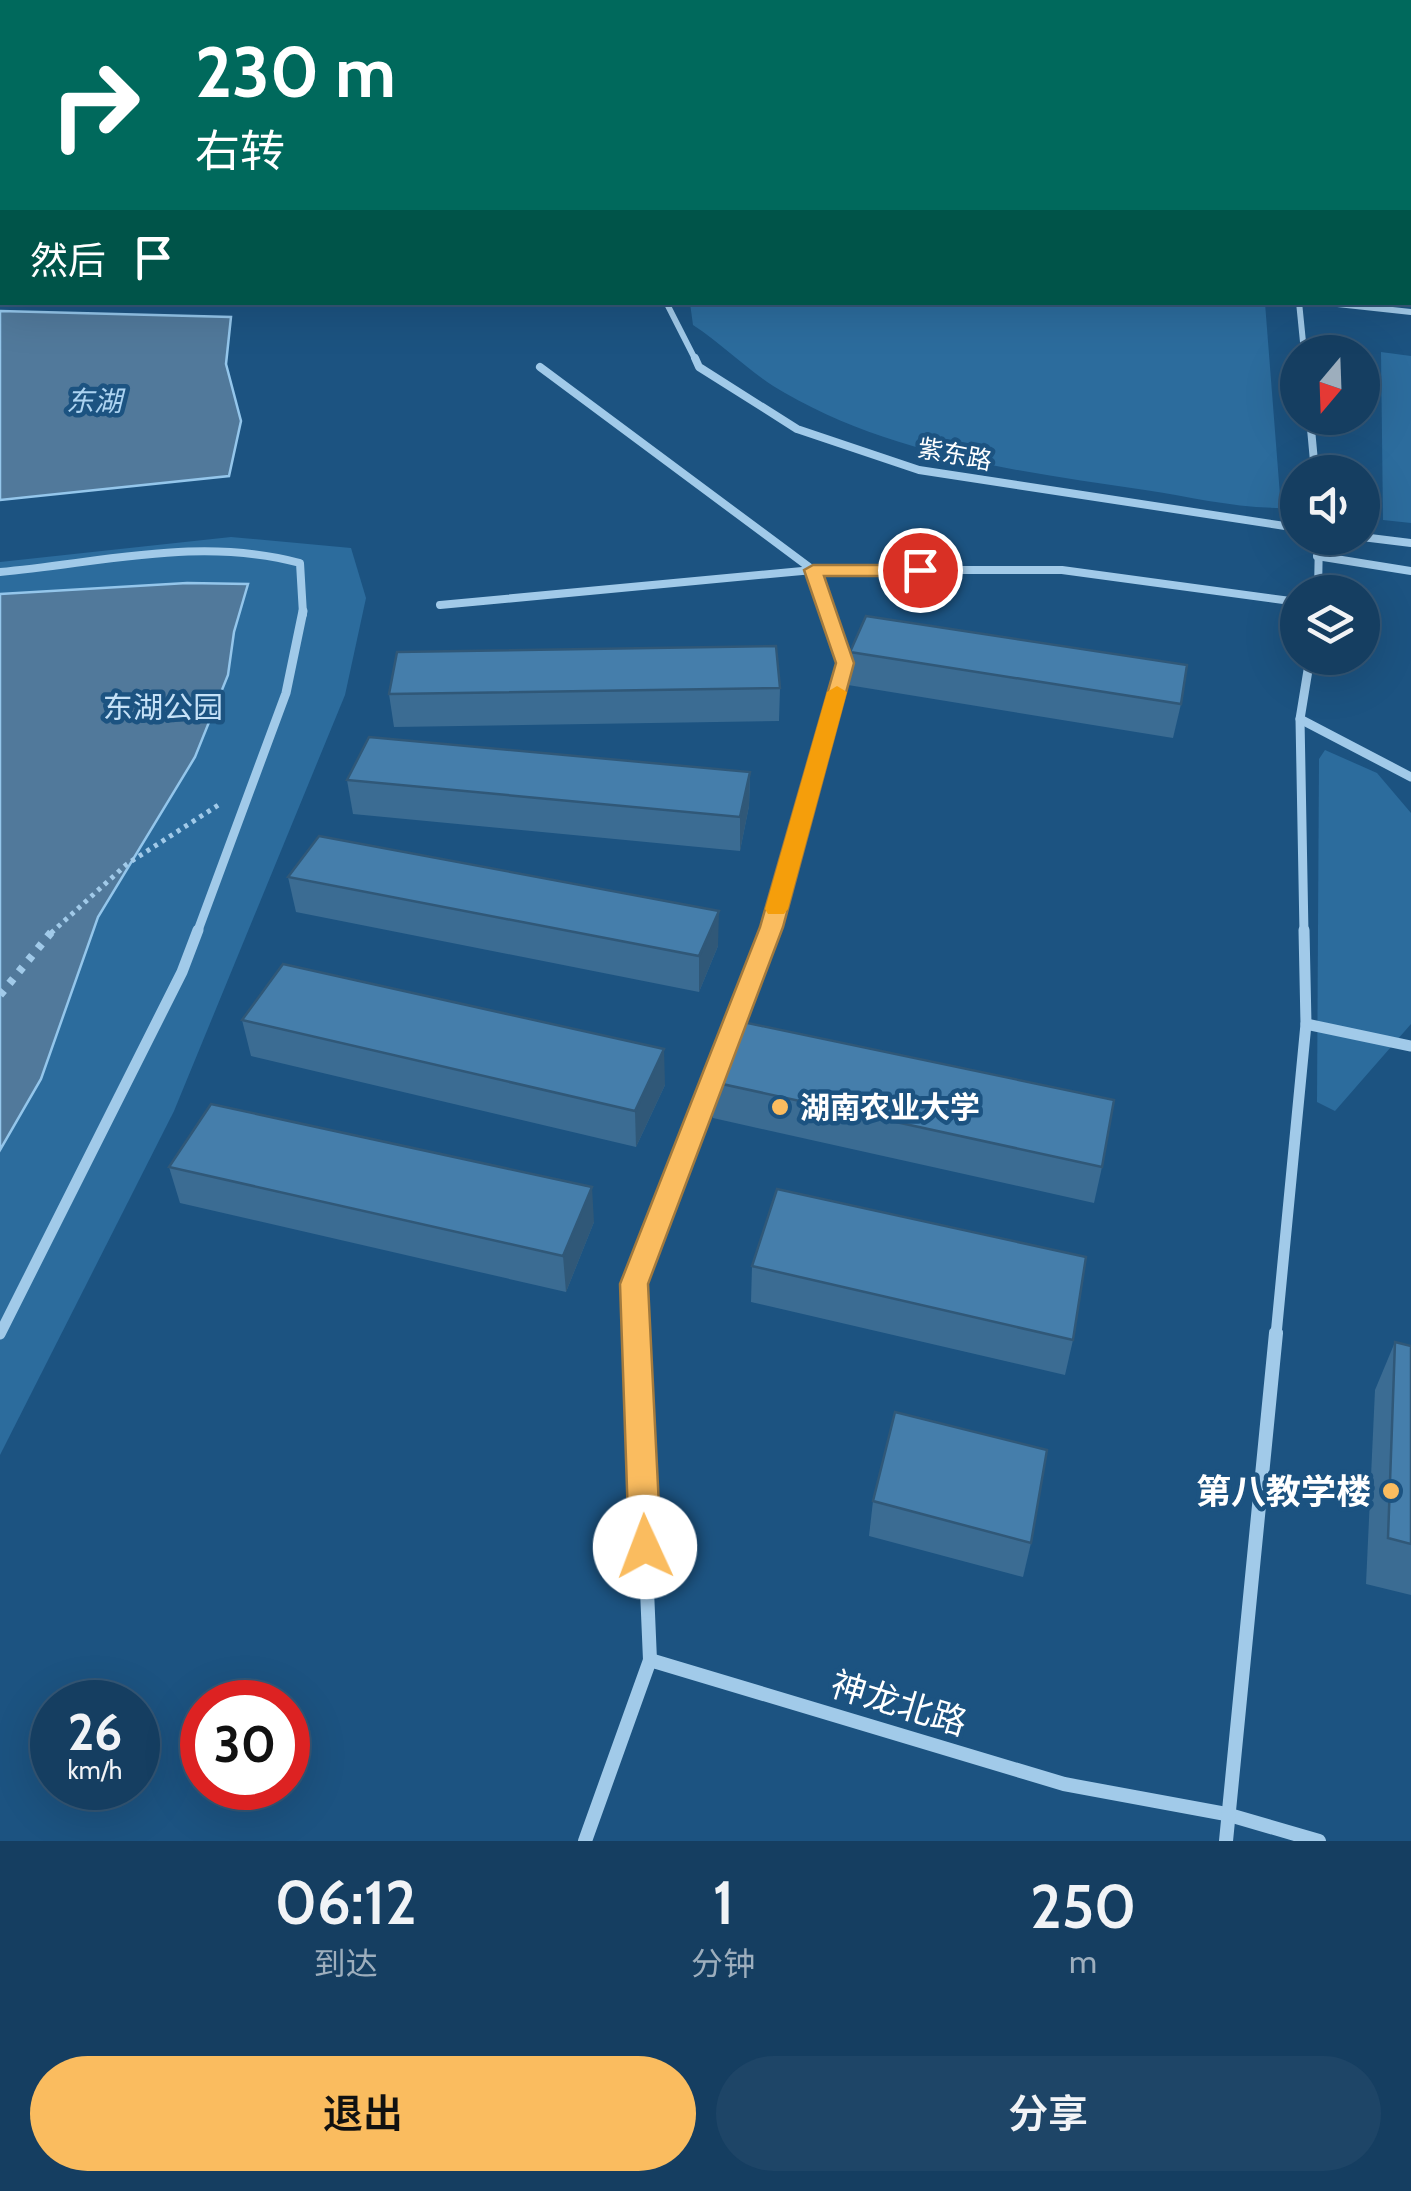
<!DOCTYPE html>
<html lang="zh">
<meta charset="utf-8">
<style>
:root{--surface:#153e61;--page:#1e4567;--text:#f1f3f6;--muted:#9daebd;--line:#345776;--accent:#fabc5f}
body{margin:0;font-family:Cabin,"Noto Sans SC",sans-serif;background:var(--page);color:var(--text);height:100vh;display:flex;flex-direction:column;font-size:38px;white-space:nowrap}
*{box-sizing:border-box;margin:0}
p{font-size:32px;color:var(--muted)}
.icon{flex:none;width:55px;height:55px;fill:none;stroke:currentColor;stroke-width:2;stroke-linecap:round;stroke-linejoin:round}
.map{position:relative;height:1841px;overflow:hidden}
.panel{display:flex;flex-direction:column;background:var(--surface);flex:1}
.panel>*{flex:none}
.top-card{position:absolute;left:0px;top:0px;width:1412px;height:305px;box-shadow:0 10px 40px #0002,0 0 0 2px var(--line);background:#00695c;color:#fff;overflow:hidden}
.needle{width:65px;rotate:199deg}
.fabs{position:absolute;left:1280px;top:335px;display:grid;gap:20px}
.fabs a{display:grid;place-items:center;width:100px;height:100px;border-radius:50%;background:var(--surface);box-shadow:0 10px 40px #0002,0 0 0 2px var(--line);font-size:50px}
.speed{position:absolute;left:30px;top:1680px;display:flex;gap:20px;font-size:50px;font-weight:700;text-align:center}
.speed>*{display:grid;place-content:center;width:130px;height:130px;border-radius:50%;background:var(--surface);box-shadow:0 10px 40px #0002,0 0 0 2px var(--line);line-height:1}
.speed small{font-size:25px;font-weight:400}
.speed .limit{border:15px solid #d22;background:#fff;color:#111}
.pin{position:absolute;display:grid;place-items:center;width:85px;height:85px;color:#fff;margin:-42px;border:5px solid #fff;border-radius:50%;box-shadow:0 2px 10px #0007}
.me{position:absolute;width:110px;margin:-55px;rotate:358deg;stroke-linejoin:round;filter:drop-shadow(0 0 8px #0008)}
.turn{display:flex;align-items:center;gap:35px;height:210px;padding:0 30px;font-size:45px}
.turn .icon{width:130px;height:130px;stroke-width:2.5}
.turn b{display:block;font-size:70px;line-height:85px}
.then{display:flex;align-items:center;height:95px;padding:0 30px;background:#0003;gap:20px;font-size:38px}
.eta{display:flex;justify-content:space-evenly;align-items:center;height:170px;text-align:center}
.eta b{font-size:60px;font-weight:600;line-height:70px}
.primary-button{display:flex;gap:20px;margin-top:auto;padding:20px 30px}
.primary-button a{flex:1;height:115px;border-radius:60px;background:var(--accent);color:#111;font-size:40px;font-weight:600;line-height:115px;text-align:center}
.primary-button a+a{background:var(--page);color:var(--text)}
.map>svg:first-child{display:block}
</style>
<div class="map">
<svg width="1411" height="1841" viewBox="0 0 1411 1841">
<rect width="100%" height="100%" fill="#1c5381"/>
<g fill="#2c6c9d">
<path d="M690 303H1265L1281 508C1235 508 1191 497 1145 490 1023 472 894 456 785 393 751 374 725 346 693 325Z"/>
<polygon points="1381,352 1411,356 1411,523 1383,520"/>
<polygon points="231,537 351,548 366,598 345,695 174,1111 0,1455 0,562"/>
<polygon points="1325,750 1377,773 1411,813 1411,1024 1335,1111 1317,1102 1319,759"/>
</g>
<g fill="#51799b" stroke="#94c6eb" stroke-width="2.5">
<polygon points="0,311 231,317 226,364 241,421 229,476 0,500"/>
<polygon points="187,583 248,584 234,632 228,675 195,757 98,917 41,1079 0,1150 0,594"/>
</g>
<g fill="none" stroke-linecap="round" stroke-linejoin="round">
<polyline stroke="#a1cae9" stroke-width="5" stroke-dasharray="4 5" stroke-linecap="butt" points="51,933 127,864 220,804"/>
<polyline stroke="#a1cae9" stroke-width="8" stroke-dasharray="6 9" stroke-linecap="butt" points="0,995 53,930"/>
<g stroke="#a1cae9" stroke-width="6">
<polyline points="0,283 2,279"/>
<polyline points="177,302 261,302"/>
<polyline points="666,302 696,361"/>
<polyline points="1299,302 1304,352"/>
<polyline points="1319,302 1411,312"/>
</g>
<g stroke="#a1cae9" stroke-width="8">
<polyline points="695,358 699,367 797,429 919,470 1298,528"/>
<polyline points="540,367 813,570 828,614"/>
<polyline points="1310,418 1315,472"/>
<polyline points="1362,537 1411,543"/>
<polyline points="1317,556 1411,571"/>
<path d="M0 572C101 563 200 536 300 563L303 614"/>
<polyline points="1318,592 1319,538"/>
<polyline points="440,605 813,570 1062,570 1298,602"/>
</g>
<g stroke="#a1cae9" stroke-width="9">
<polyline points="1300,719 1411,777"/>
<polyline points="197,933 286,693 303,611"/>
<polyline points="769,933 845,663 827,611"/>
<polyline points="1304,933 1300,719 1310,658"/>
</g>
<g stroke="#a1cae9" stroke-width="11">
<polyline points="1306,1024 1411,1046"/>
<polyline points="0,1334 182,972 198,930"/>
<polyline points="636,1335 634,1284 770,930"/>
<polyline points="1276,1335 1306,1024 1304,930"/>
</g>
<g stroke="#a1cae9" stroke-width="14">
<polyline points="636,1333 650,1660"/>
<polyline points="585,1841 650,1660 1064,1784 1226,1814 1319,1841"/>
<polyline points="1226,1841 1276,1333"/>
</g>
</g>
<g fill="#3b6c93">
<polygon points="850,652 1181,704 1173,738 848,685"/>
<polygon points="780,688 779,721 394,727 389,694"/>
<polygon points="750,772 749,806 740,851 353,814 347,780"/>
<polygon points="288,877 718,946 699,992 296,912"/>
<polygon points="242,1020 665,1085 636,1147 251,1056"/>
<polygon points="713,1082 1102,1167 1094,1203 713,1118"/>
<polygon points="169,1167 594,1222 566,1292 180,1203"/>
<polygon points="752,1266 1073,1340 1065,1375 751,1302"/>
<polygon points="1395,1342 1411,1346 1411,1595 1366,1584 1375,1390"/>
<polygon points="873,1501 1031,1543 1023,1577 869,1536"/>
</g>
<g fill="#305878">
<polygon points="750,772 749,806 740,851 740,817"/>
<polygon points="719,911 718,946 699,992 699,956"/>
<polygon points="664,1049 665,1085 636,1147 635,1111"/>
<polygon points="592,1187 594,1222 566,1292 563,1256"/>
</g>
<g fill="#457eab" stroke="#305878" stroke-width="2.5">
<polygon points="803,0 876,0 874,2 800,2"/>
<polygon points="1027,0 1230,0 1229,2 1025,2"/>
<polygon points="1410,34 1411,34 1411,193 1410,192"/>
<polygon points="866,616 1187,665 1181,704 850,652"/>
<polygon points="776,646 780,688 389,694 397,652"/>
<polygon points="369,737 750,772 740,817 347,780"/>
<polygon points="319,836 719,911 699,956 288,877"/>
<polygon points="283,964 664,1049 635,1111 242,1020"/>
<polygon points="738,1021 1114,1100 1102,1167 713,1082"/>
<polygon points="211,1104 592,1187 563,1256 169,1167"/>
<polygon points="777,1189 1086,1257 1073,1340 752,1266"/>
<polygon points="1395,1342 1411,1346 1411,1544 1388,1538"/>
<polygon points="895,1412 1047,1450 1031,1543 873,1501"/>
</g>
<polygon fill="#fabc5f" stroke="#a27a3e" stroke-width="2.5" points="813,565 920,565 929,570 920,576 824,576 854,663 783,927 648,1284 661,1547 657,1558 645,1562 634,1558 629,1547 620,1284 760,927 836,663 804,570"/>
<polygon fill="#f59e0b" points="837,686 847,692 788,909 784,914 768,914 765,909 827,692"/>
<g fill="#fabc5f" stroke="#1c5381" stroke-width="4">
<circle cx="780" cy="1107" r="10"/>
<circle cx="1391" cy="1491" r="10"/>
</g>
<g text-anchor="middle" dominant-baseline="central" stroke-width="9" stroke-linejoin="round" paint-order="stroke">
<g font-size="25" fill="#fff" stroke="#1c5381">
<text transform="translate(955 454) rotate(11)">紫东路</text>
</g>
<g font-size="28" font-style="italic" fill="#acd3f1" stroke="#1c5381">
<text x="94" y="401">东湖</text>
</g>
<g font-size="30" fill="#c5e1f7" stroke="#1c5381">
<text x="163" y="707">东湖公园</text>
</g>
<g font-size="30" font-weight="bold" fill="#fff" stroke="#1c5381" text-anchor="start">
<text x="800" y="1107">湖南农业大学</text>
</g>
<g font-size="35" font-weight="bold" fill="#fff" stroke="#1c5381" text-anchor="end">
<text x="1371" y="1491">第八教学楼</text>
</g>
<g font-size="35" fill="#fff" stroke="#1c5381">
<text transform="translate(899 1703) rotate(17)">神龙北路</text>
</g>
</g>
</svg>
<div class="fabs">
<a><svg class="needle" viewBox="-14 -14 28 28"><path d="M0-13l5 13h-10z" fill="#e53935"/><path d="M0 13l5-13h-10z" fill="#9daebd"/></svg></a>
<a><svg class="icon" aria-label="sound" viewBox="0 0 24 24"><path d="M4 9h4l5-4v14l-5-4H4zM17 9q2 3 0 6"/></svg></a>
<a><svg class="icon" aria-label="layers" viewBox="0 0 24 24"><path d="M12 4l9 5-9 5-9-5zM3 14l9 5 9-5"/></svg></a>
</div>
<div class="speed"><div>26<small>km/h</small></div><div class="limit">30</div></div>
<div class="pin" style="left:920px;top:570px;background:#d93025"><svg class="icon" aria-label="arrive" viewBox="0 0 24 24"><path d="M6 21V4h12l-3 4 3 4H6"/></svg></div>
<svg class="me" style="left:645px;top:1547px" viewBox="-20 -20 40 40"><circle r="19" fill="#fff"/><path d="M0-13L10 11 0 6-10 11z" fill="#fabc5f"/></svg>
<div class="top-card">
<div class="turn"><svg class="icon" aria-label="right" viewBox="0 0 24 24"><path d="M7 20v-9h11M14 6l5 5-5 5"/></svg><div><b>230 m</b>右转</div></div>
<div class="then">然后<svg class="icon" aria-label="arrive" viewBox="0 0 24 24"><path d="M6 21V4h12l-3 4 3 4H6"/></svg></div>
</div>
</div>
<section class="panel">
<div class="eta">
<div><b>06:12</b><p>到达</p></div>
<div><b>1</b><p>分钟</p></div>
<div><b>250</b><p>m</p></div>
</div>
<div class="primary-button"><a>退出</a><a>分享</a></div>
</section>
